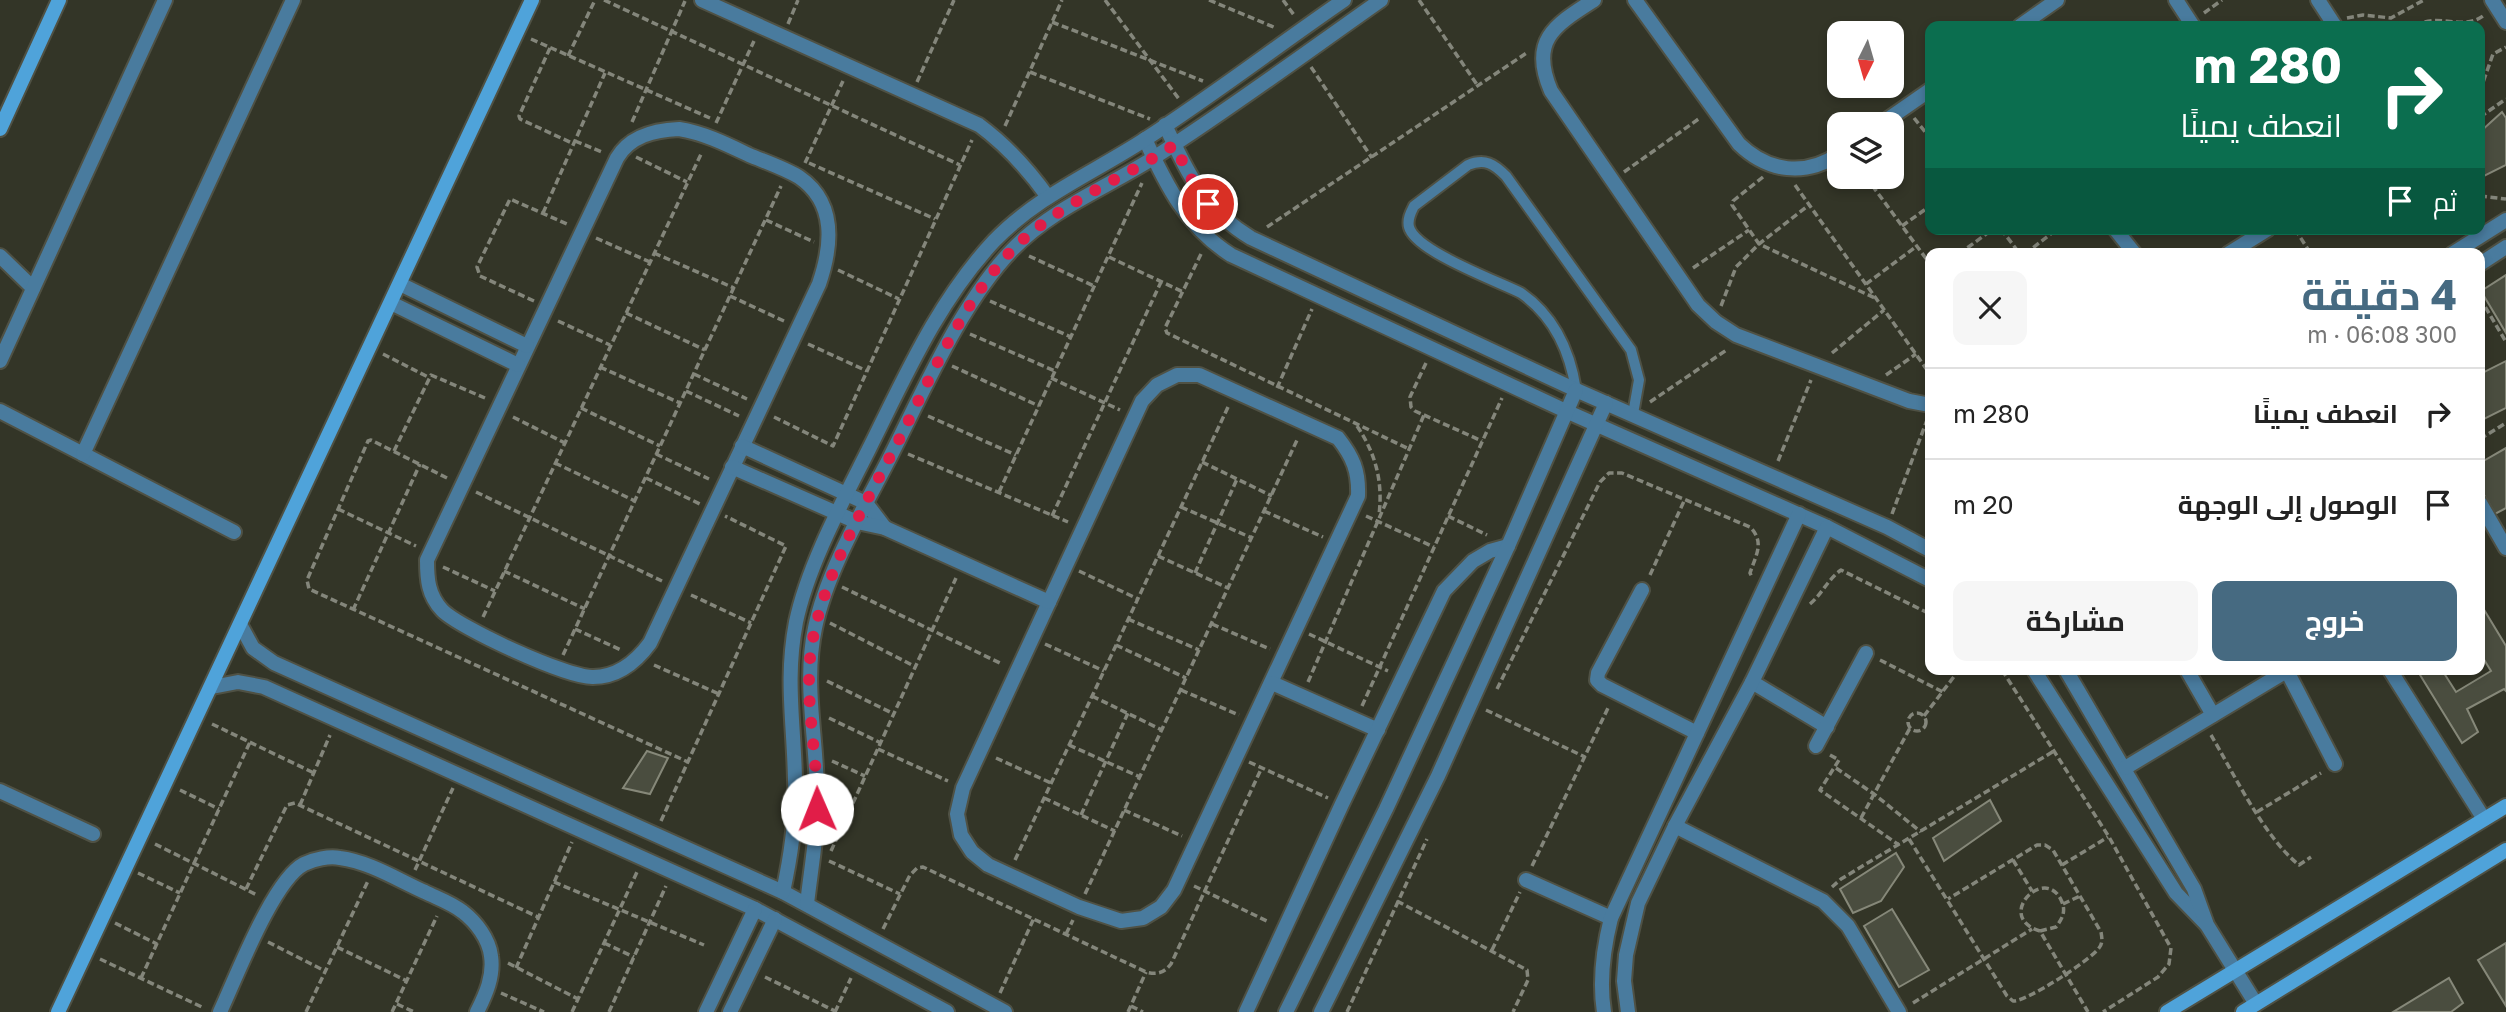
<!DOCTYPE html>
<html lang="ar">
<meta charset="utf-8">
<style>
:root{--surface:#fff;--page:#f6f6f6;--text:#222;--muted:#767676;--line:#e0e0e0;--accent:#466a81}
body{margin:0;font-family:"Golos Text",Cairo,sans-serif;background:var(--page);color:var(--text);direction:rtl;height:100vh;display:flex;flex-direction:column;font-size:26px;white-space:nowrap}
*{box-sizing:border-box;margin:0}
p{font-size:23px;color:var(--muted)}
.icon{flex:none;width:38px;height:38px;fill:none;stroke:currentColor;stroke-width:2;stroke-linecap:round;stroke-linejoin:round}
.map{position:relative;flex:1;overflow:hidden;direction:ltr}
.details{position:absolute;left:1925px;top:248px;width:560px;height:427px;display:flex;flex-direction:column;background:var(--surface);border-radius:14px;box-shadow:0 4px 10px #0003;direction:rtl}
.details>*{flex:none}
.hud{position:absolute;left:1925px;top:21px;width:560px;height:214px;border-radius:14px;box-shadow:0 4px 10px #0003;direction:rtl;background:#0b6e4f;color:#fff;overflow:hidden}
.needle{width:46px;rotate:185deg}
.buttons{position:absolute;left:1827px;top:21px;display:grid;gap:14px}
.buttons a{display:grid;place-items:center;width:77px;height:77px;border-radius:14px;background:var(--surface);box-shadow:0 4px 10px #0003;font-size:35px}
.pin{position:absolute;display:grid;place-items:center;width:60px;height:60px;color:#fff;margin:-30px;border:4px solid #fff;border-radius:50%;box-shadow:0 2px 7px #0007}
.me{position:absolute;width:77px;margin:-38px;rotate:359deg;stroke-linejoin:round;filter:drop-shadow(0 0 5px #0008)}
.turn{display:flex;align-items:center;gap:24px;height:147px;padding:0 28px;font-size:32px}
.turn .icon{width:91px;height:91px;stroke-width:2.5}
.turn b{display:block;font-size:49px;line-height:60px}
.then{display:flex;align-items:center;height:66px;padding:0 28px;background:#0003;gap:14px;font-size:26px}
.round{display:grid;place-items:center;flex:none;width:74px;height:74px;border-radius:14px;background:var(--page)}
.overview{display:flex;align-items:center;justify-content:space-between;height:119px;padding:0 28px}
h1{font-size:42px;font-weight:700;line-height:52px;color:var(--accent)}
.button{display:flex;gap:14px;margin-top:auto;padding:14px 28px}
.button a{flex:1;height:80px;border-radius:14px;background:var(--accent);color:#fff;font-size:28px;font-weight:700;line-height:80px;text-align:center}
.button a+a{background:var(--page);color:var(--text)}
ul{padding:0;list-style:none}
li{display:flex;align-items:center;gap:21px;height:91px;padding:0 28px;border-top:2px solid var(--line)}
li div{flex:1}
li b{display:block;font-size:26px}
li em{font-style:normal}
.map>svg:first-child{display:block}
</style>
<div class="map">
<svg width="2506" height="1012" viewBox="0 0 2506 1012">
<rect width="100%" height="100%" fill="#333527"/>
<g fill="#4a4d3f" stroke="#868879" stroke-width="2">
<polygon points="2502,112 2506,118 2506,165 2480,178 2480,132"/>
<polygon points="2506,275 2506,333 2481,291"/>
<polygon points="2506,361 2506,408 2480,421 2480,374"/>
<polygon points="2506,448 2506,508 2495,514 2480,488 2480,463"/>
<polygon points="2480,603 2506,646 2506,691 2504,689 2467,709 2478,732 2462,743 2417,670 2442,670 2456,692 2491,671 2480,653"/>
<polygon points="647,751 668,758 650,794 623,788"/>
<polygon points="1990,800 2001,821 1944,861 1933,838"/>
<polygon points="1896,853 1904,867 1881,901 1853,913 1840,889"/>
<polygon points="1892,909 1929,970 1899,987 1864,926"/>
<polygon points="2506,943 2506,1006 2478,960"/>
<polygon points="2449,978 2463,1003 2451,1012 2393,1012"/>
</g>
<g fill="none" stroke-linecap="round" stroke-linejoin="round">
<defs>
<path id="lane" d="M1576 390C1570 351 1554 316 1521 293 1497 281 1415 251 1409 227 1407 219 1411 212 1414 206L1468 165C1485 158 1494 164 1506 176L1631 350 1639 380 1633 414"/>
<g id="street">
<path d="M702 0 979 125C1006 145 1028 169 1048 197"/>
<path d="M1594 0C1555 25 1529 40 1551 91L1698 305 1716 322 1736 335 1909 401 1930 405"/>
<path d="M1635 0 1739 144C1768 172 1805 177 1839 154"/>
<polyline points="2176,0 2193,26"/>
<polyline points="2318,0 2335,26"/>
<polyline points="2492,0 2506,22"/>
<polyline points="2020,26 2057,0"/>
<polyline points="1881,124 1930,90"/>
<path d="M1165 125C1188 173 1203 209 1251 238L1576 390 1887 527 1930 550"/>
<path d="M679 129C704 133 726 144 749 155 766 162 784 168 799 177 837 203 832 246 819 284L650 643C636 662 618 677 593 677 568 678 459 628 442 610 428 595 427 579 427 560L617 158C630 136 654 130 679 129Z"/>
<path d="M1145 139C1166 185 1187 227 1231 255L1568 412 1827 527 1930 580"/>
<polyline points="2115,229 2135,254"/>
<polyline points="2228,254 2268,229"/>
<polyline points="2452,254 2506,220"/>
<polyline points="0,256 33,288"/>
<polyline points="2480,264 2506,247"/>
<polyline points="400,284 527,346"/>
<polyline points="391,303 518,365"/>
<polyline points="0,361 165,0"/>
<path d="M1177 375H1199L1338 438C1353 457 1359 471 1358 496L1174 890 1161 907 1143 918 1121 921 1079 907 988 865 972 852 961 835 957 814 963 788 1142 401 1157 385Z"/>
<polyline points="0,411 234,532"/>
<polyline points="742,446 866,503 885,528"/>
<polyline points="83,454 293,0"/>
<polyline points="732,467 857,522 885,528 1049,602"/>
<polyline points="2480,503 2506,548"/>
<polyline points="1642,590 1598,673 1597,680 1602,685 1697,733"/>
<polyline points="241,626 253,648 274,663 783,892 1005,1012"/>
<polyline points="2034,670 2176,893 2206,924"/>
<polyline points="2066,670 2194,889 2207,925 2256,1004"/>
<polyline points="2187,670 2213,715"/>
<polyline points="2390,670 2484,819"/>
<polyline points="2287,671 2335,764"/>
<polyline points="1752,682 1827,727"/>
<polyline points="1272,683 1378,730"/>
<polyline points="212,687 238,682 264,687 755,909 947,1012"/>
<polyline points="1816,746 1866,653"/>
<polyline points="2125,768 2288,670"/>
<polyline points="0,791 93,834"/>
<polyline points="1675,826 1823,901 1848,926 1899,1012"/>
<polyline points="1526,880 1611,918"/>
<path d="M783 892C791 855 797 818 795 780 794 722 785 680 796 622 808 565 843 501 869 449 905 377 938 301 994 241 1036 197 1093 173 1144 140 1212 96 1277 46 1344 0"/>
<path d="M807 904C811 868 818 832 817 795 817 739 803 684 815 628 826 573 864 508 889 459 923 392 961 303 1012 250 1053 207 1109 187 1158 155 1234 106 1307 52 1381 0"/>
<path d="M220 1012C236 978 273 880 304 864 314 859 329 856 340 858 370 862 398 880 425 892 437 898 452 903 463 912 476 922 489 939 491 956 494 976 486 994 477 1012"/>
<polyline points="706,1012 755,909"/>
<polyline points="730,1012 775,919"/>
<polyline points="1246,1012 1342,804 1444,591 1473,561 1490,551 1508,546"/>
<polyline points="1286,1012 1386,809 1508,546 1576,390"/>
<polyline points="1321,1012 1438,776 1606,403"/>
<path d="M1604 1012C1599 980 1603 950 1611 918L1799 514"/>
<polyline points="1628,1012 1624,981 1626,955 1638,903 1675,826 1752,682 1827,527"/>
</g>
<g id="secondary">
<polyline points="0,129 59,0"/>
<polyline points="58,1012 532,0"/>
<polyline points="2167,1012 2506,806"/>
<polyline points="2243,1012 2506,850"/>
</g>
</defs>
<use href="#lane" stroke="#4f5144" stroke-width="14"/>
<use href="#street" stroke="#4f5144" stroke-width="18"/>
<use href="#secondary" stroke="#4f5144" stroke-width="18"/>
<g stroke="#84867b" stroke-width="3.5" stroke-dasharray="7 3.5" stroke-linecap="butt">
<polyline points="604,0 960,165"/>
<polyline points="1105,0 1179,99"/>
<polyline points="1209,0 1276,28"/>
<polyline points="1283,0 1294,15"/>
<polyline points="1419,0 1478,86"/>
<polyline points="2204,13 2222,0"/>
<polyline points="2347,18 2363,15 2391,18 2424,0"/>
<polyline points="1052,22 1203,81"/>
<polyline points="788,24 798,0"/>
<path d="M2415 26C2438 12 2462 31 2483 16"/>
<polyline points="531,39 710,118"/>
<polyline points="550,48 519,116 520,119 574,144"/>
<polyline points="568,56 595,0"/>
<polyline points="1311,67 1372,158"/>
<polyline points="1030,72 1150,119"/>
<polyline points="917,82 954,0"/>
<polyline points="2480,91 2493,54 2506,47"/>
<polyline points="2480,117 2506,99"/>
<polyline points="1914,118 1930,138"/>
<polyline points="632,122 685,1"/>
<polyline points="716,123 754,41"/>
<polyline points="1005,126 1062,0"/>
<polyline points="575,141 602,152"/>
<polyline points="636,157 687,182"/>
<polyline points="805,163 843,81"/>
<polyline points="809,163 935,219"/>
<polyline points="1624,172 1700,118"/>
<polyline points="1763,177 1733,201 1732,205 1759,244 1877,299"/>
<polyline points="1866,177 1930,264"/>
<polyline points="1795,185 1930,374"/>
<polyline points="2480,196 2506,199"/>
<polyline points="543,213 605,73"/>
<polyline points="766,220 814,242"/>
<polyline points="1902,226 1930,206"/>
<polyline points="1267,227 1528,52"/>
<polyline points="2001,229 2020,254"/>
<polyline points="2295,229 2311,254"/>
<polyline points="596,238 650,262"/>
<polyline points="654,253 734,288"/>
<polyline points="1201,254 1165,328 1167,333 1409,449"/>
<polyline points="1959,254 1993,229"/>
<polyline points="2025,254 2057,229"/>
<polyline points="1029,256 1094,286"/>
<polyline points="1109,257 1183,292"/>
<polyline points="1693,268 1749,230"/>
<polyline points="838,270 899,299"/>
<polyline points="1866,284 1917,246"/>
<polyline points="730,296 784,321"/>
<polyline points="2480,298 2506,342"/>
<polyline points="534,301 480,276 477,267 510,199 567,224"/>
<polyline points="990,301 1071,337"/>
<polyline points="1721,306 1736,267 1759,244 1809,205"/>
<polyline points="626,313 705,350"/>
<polyline points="558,321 610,345"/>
<polyline points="970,334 1055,371"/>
<polyline points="808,344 867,371"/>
<polyline points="1832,353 1884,310"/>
<polyline points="383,354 428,377"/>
<polyline points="1426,363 1410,397 1411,407 1415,411 1482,441"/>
<polyline points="952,366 1039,406"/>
<polyline points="600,367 680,403"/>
<polyline points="694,374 747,399"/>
<polyline points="1886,375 1916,354"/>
<polyline points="1051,378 1120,410"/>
<polyline points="1277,388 1312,309"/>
<polyline points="686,391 739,416"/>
<polyline points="1650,402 1728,349"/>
<polyline points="581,408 660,446"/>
<polyline points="928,416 1016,455"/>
<polyline points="513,417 565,443"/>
<polyline points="774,417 833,446 972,140"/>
<path d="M1357 426C1376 454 1383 482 1379 515"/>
<polyline points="2480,439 2506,423"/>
<polyline points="394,451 431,375 485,398"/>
<polyline points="656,454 709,479"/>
<polyline points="908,454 1068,522"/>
<polyline points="1778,461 1811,380"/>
<polyline points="1202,462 1272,496"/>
<polyline points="555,463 635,501"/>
<polyline points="447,478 371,440 368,441 307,580 309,589 688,762"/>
<polyline points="646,478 700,504"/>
<polyline points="476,492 662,581"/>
<polyline points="999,492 1142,183"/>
<polyline points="1181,507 1252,538"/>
<polyline points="338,509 416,546"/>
<polyline points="1264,511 1323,537"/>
<polyline points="1892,514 1927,420"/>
<polyline points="1052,516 1161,282"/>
<polyline points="1366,516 1434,547"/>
<polyline points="1448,516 1487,535"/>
<polyline points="1158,556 1228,588"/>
<polyline points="443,567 495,591"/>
<polyline points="504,571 585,609"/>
<polyline points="1079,571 1138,599"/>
<polyline points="1195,573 1237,479"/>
<polyline points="1650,575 1685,499"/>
<polyline points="842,587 1002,664"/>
<polyline points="691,595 751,623"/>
<path d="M1810 604C1822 594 1828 579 1841 570L1930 614"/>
<polyline points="353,610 420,464"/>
<polyline points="483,617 702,152"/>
<polyline points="1128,619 1199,650"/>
<polyline points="830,623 916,667"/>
<polyline points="1212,624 1270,649"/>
<polyline points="575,629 621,650"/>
<polyline points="1309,634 1388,671"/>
<polyline points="1045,644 1104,671"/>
<polyline points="1116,645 1186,678"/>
<polyline points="563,655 781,186"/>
<polyline points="1880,660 1943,692"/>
<polyline points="654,665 719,694"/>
<polyline points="2002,670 2109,837 2171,948 2169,964 2158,977 2103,1012"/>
<polyline points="827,681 894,714"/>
<polyline points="1308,682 1424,415"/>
<path d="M1497 689 1600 482 1609 473H1622L1750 527C1765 542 1756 555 1750 573L1752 577"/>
<polyline points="1181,690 1239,715"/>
<polyline points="1092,696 1162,730"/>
<polyline points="1362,706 1502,398"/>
<polyline points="1486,710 1585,757"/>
<circle cx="1917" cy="722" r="9"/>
<polyline points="1924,716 1959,670"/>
<polyline points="829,718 881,743"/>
<polyline points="212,724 314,773"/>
<path d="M2211 735C2234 774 2264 837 2299 865L2311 857"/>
<polyline points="1069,745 1140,777"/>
<polyline points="878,749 948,781"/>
<polyline points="1830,755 1839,760 1820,790 1899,845"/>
<polyline points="996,758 1051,783"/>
<polyline points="832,761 865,776"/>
<polyline points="1249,762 1328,798"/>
<polyline points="1836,768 1874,794 1921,832"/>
<polyline points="180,790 219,809"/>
<polyline points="1044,798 1115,831"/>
<polyline points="300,805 330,735"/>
<polyline points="1124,810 1182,836"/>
<polyline points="2257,812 2321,773"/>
<polyline points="1081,815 1128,713"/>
<polyline points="1861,818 1910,728"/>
<polyline points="661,821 786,546 725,516"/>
<path d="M1909 839 2007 996 2013 1001C2026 1002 2091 960 2099 948 2103 943 2102 938 2101 932L2053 850 2045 845H2037L1948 899"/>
<polyline points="155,844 257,895"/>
<polyline points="831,851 956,578"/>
<polyline points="1015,860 1229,405"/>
<polyline points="2013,860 2032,891"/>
<polyline points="829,861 900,894"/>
<polyline points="2062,865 2108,837"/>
<polyline points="1532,866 1609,706"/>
<polyline points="415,870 453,788"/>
<polyline points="138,873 180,893"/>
<polyline points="554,882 704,945"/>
<polyline points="1194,886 1269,922"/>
<polyline points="1832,887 1841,879 2054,751"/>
<polyline points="246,889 287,805 295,803 538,917"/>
<polyline points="1085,894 1298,438"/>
<polyline points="1397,901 1527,970 1528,980 1513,1012"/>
<polyline points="2063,904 2080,896"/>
<polyline points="115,923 157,944"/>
<path d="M883 929 910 875 917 868 923 867 1146 972C1157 975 1164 973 1171 964L1262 767"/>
<path d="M2040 931 2056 927C2062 919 2066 912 2062 902 2046 863 1993 917 2040 931L2088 1012"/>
<polyline points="1066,934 1073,920"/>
<polyline points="268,942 325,971"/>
<polyline points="604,943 634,957"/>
<polyline points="337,947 407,981"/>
<polyline points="1492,950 1520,892"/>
<polyline points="100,959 204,1008"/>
<polyline points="508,963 578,999"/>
<polyline points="516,968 572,842"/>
<polyline points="765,977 835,1011"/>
<polyline points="141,978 250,742"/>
<polyline points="501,993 544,1012"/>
<polyline points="1000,993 1034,918"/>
<polyline points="1913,1003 2032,929"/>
<polyline points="397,1004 414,1012"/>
<polyline points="1131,1006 1143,1012"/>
<polyline points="306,1012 368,881"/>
<polyline points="392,1012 437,916"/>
<polyline points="572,1012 637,872"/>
<polyline points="609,1012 666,886"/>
<polyline points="835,1012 851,978"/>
<polyline points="1128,1012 1146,972"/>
<polyline points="1347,1012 1427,839"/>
</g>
<use href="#lane" stroke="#497b9e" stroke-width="10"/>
<use href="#street" stroke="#497b9e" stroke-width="14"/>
<use href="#secondary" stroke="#4fa3da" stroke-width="14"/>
</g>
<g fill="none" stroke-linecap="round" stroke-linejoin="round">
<path stroke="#e11d48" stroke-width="12" stroke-dasharray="0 21.6" d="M817 809C818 756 804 702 811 650 822 575 868 500 903 432 933 372 967 295 1015 247 1060 203 1122 179 1174 145L1194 184 1208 204"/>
</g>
</svg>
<div class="buttons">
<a><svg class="needle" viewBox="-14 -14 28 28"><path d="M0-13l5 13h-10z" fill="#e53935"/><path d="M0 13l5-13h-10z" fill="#767676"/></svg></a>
<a><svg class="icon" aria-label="layers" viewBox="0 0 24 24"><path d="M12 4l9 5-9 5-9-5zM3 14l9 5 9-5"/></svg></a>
</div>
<div class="pin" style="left:1208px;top:204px;background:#d93025"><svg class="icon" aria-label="arrive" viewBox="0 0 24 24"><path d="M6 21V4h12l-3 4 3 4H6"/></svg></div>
<svg class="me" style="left:817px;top:809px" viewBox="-20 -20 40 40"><circle r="19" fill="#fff"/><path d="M0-13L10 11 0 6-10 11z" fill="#e11d48"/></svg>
<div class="hud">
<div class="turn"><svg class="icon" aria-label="right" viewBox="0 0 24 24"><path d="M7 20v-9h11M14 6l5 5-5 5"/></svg><div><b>280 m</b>انعطف يمينًا</div></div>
<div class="then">ثم<svg class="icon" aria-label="arrive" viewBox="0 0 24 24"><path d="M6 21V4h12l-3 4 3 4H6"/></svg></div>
</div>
<section class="details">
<div class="overview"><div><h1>4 دقيقة</h1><p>300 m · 06:08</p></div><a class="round"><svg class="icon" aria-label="close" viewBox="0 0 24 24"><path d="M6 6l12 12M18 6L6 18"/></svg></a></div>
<ul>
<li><svg class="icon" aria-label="right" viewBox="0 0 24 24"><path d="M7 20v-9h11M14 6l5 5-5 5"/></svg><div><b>انعطف يمينًا</b></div><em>280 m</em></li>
<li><svg class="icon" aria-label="arrive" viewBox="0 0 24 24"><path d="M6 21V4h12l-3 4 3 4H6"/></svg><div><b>الوصول إلى الوجهة</b></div><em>20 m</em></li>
</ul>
<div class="button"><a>خروج</a><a>مشاركة</a></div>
</section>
</div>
